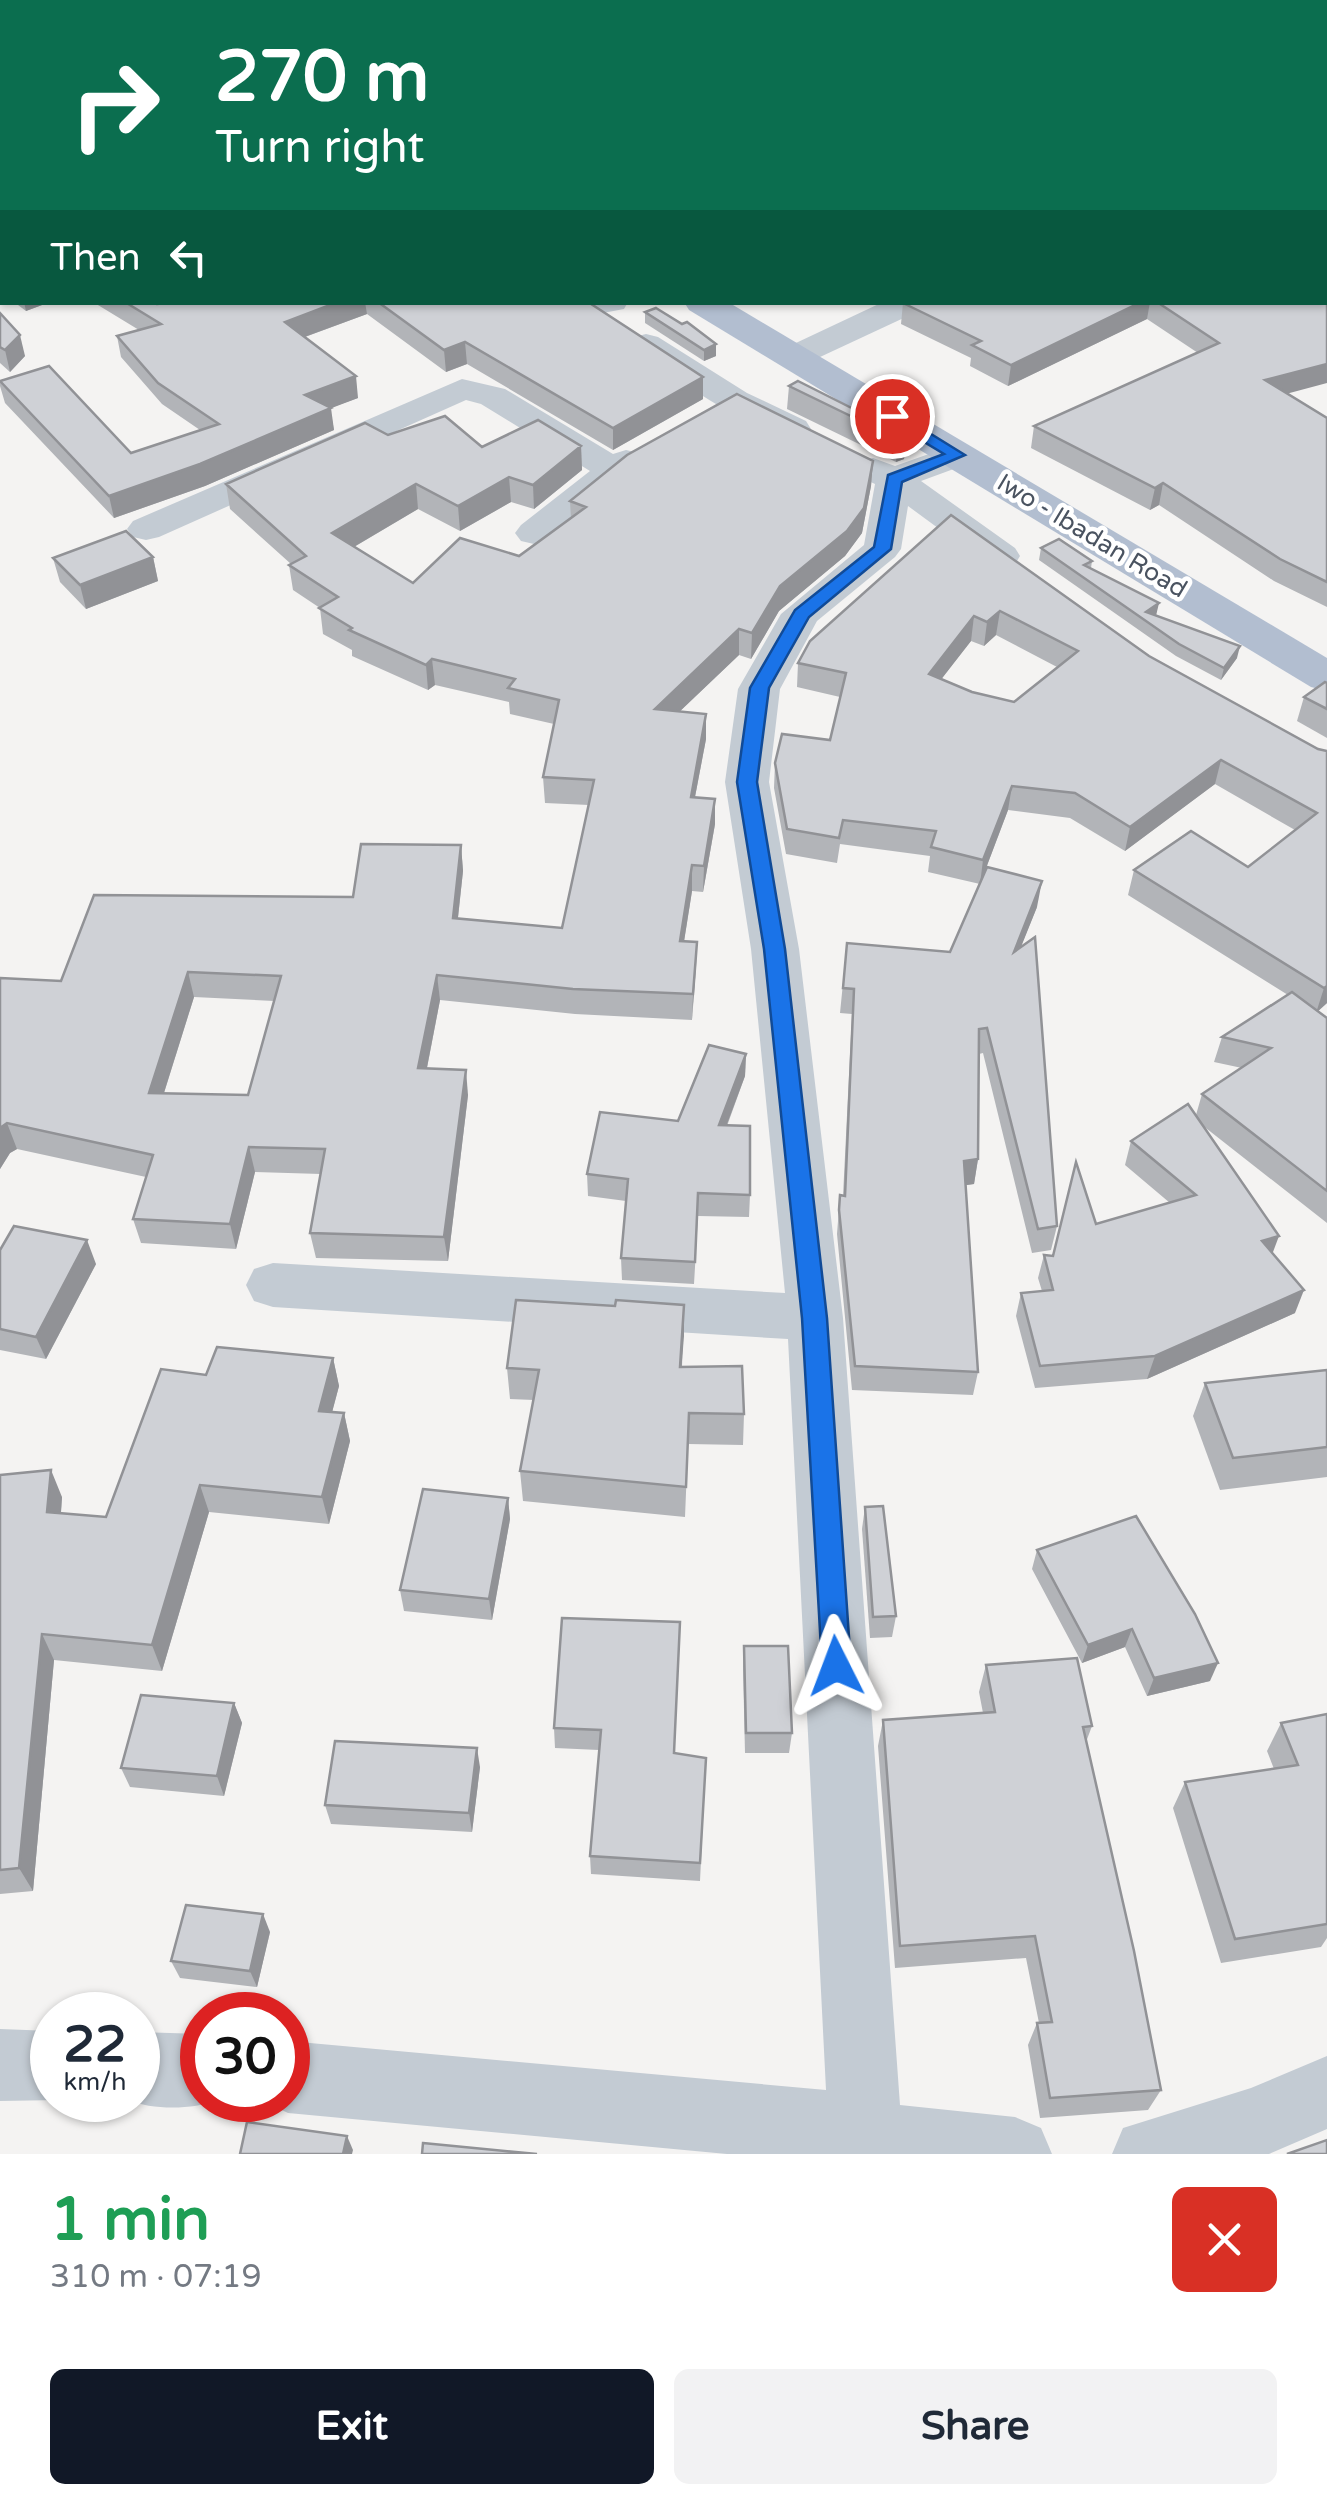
<!DOCTYPE html>
<meta charset="utf-8">
<style>
:root{--surface:#fff;--page:#f2f2f3;--text:#1f2937;--muted:#747a83;--accent:#111827}
body{margin:0;font-family:"Varela Round",sans-serif;background:var(--page);color:var(--text);height:100vh;display:flex;flex-direction:column;font-size:38px;white-space:nowrap}
*{box-sizing:border-box;margin:0}
p{font-size:32px;color:var(--muted)}
.icon{flex:none;width:55px;height:55px;fill:none;stroke:currentColor;stroke-width:2;stroke-linecap:round;stroke-linejoin:round}
.map{position:relative;height:2154px;overflow:hidden}
.drawer{display:flex;flex-direction:column;background:var(--surface);flex:1}
.drawer>*{flex:none}
.guide{position:absolute;left:0px;top:0px;width:1328px;height:305px;box-shadow:0 2px 8px #0004;background:#0b6e4f;color:#fff;overflow:hidden}
.speed{position:absolute;left:30px;top:1992px;display:flex;gap:20px;font-size:50px;font-weight:700;text-align:center}
.speed>*{display:grid;place-content:center;width:130px;height:130px;border-radius:50%;background:var(--surface);box-shadow:0 2px 8px #0004;line-height:1}
.speed small{font-size:25px;font-weight:400}
.speed .limit{border:15px solid #d22;background:#fff;color:#111}
.pin{position:absolute;display:grid;place-items:center;width:85px;height:85px;color:#fff;margin:-42px;border:5px solid #fff;border-radius:50%;box-shadow:0 2px 10px #0007}
.me{position:absolute;width:110px;margin:-55px;rotate:357deg;stroke-linejoin:round;filter:drop-shadow(0 0 8px #0008)}
.turn{display:flex;align-items:center;gap:35px;height:210px;padding:0 50px;font-size:45px}
.turn .icon{width:130px;height:130px;stroke-width:2.5}
.turn b{display:block;font-size:70px;line-height:85px}
.then{display:flex;align-items:center;height:95px;padding:0 50px;background:#0003;gap:20px;font-size:38px}
.round{display:grid;place-items:center;flex:none;width:105px;height:105px;border-radius:15px;background:var(--page)}
.head{display:flex;align-items:center;justify-content:space-between;height:170px;padding:0 50px}
h1{font-size:60px;font-weight:700;line-height:75px;color:#1e9e55}
.cta{display:flex;gap:20px;margin-top:auto;padding:20px 50px}
.cta a{flex:1;height:115px;border-radius:15px;background:var(--accent);color:#fff;font-size:40px;font-weight:700;line-height:115px;text-align:center}
.cta a+a{background:var(--page);color:var(--text)}
.map>svg:first-child{display:block}
</style>
<div class="map">
<svg width="1327" height="2154" viewBox="0 0 1327 2154">
<rect width="100%" height="100%" fill="#f4f3f2"/>
<g fill="none" stroke-linecap="round" stroke-linejoin="round">
<g fill="#c3cbd3" fill-rule="evenodd">
<polygon points="572,302 628,302 624,309 587,316 575,313"/>
<polygon points="883,302 927,302 923,309 805,364 781,364 776,357 781,350"/>
<path d="M646 334 658 337 747 393 806 421 811 429 806 437C768 446 669 373 634 351L629 344 634 337Z"/>
<polygon points="462,379 505,389 613,454 626,450 639,453 644,461 547,541 534,544 521,541 515,533 521,525 590,471 481,404 466,400 159,537 146,540 133,537 127,529 133,521"/>
<polygon points="957,444 970,447 975,455 970,463 921,481 1015,548 1020,556 1015,564 1001,567 987,564 908,506 901,549 895,557 817,621 780,689 769,782 799,949 843,1318 900,2105 1015,2117 1041,2128 1052,2154 727,2154 288,2113 261,2100 288,2100 288,2041 826,2090 788,1339 273,1307 254,1301 246,1285 254,1269 273,1263 785,1293 751,949 725,782 738,689 781,614 864,545 875,484 860,477 855,469 860,461 873,458 895,466"/>
<polygon points="0,2029 52,2031 52,2100 59,2100 0,2101"/>
<path d="M138 2032 202 2034V2100H217C193 2110 152 2110 128 2100H138Z"/>
<polygon points="1327,2056 1327,2129 1269,2154 1112,2154 1123,2128 1251,2088"/>
</g>
<g fill="#b2bed0" fill-rule="evenodd">
<polygon points="168,0 199,0 200,2 169,2"/>
<polygon points="684,302 728,302 1327,658 1327,691 1311,687 689,310"/>
</g>
</g>
<g fill="#b2b4b8" fill-rule="evenodd">
<polygon points="22,0 121,0 126,2 25,2"/>
<polygon points="682,0 746,0 749,2 682,2"/>
<polygon points="2,173 2,295 0,293 0,174"/>
<polygon points="14,302 50,302 26,311"/>
<polygon points="93,302 588,302 703,377 703,399 613,450 467,364 446,372 367,314 305,337 358,398 330,408 334,430 205,486 114,518 5,403 0,386 0,381 131,453 200,430 162,404 121,357 117,336 139,330"/>
<polygon points="1325,302 1287,394 1327,418 1327,607 1274,581 1159,505 1150,510 1031,448 1034,426 1198,353 1147,319 1008,386 970,366 971,358 901,324 903,303"/>
<polygon points="645,312 682,324 716,356 704,361 645,323"/>
<polygon points="0,313 25,356 10,372 0,363"/>
<polygon points="789,386 907,436 904,459 896,462 787,409"/>
<path d="M388 435 482 447 581 446 582 470 534 509 511 502 460 531 418 509 354 547 413 583 519 556 571 518 570 501 873 461 871 486 862 533 845 556 779 611 751 659 739 655 680 711 706 714V739L695 797 715 824 703 892 692 891 684 941 697 942 692 1020 575 1014 440 1000 427 1068 468 1095 448 1261 316 1258 310 1233 321 1174 255 1172 236 1249 141 1243 133 1219 146 1177 17 1149 10 1153 0 1169V978L61 981 353 897 461 845 463 871 458 918 562 928 589 805 545 803 543 777 554 724 510 714 509 702 435 685 428 690 352 656V650L323 634 320 608 293 590 289 565 291 564 230 509 226 484ZM194 997 274 1001 248 1095 164 1093Z"/>
<path d="M951 515 1149 656 1318 749 1327 1003 1318 1011 1327 1018V1223L1202 1125 1272 1254 1295 1313 1147 1379 1035 1388 1016 1316 1021 1293 1042 1291 1038 1278 1044 1255 1053 1256 1096 1224 1170 1203 1125 1165 1131 1141 1196 1115 1202 1094 1242 1068 1214 1062 1222 1037 1288 995 1128 895 1134 870 1248 867 1295 830 1215 784 1125 851 1070 818 1008 810 980 884 928 872 930 856 840 844 837 863 786 854 774 788 775 763 830 740 840 697 797 687 798 663ZM996 635 1057 667 1014 702 972 692 941 679 971 641 984 646Z"/>
<polygon points="1041,548 1092,561 1091,568 1156,616 1237,658 1221,680 1176,656 1039,560"/>
<polygon points="153,557 158,581 86,609 60,582 53,558"/>
<polygon points="1327,683 1327,738 1297,721 1304,697"/>
<polygon points="1037,907 1021,946 1057,1226 1051,1250 1032,1253 983,1053 979,1054 978,1159 974,1184 966,1185 978,1372 973,1395 852,1390 837,1234 840,1195 843,1196 852,1014 840,1013 847,943 950,952"/>
<polygon points="746,1054 745,1076 727,1126 750,1195 749,1217 698,1216 694,1284 622,1280 621,1258 626,1201 588,1196 587,1174 678,1121"/>
<polygon points="0,1250 96,1264 46,1359 0,1350"/>
<polygon points="684,1305 682,1367 744,1414 743,1445 688,1444 685,1517 523,1501 520,1471 534,1400 510,1399 507,1368 615,1306"/>
<polygon points="333,1358 339,1386 332,1412 344,1413 350,1441 329,1524 209,1512 162,1671 54,1660 33,1891 0,1894 0,1475 62,1497 61,1513 106,1517 206,1375"/>
<polygon points="1327,1370 1327,1477 1220,1490 1193,1416 1205,1383"/>
<polygon points="508,1498 510,1519 492,1620 404,1611 400,1590"/>
<polygon points="865,1507 896,1616 892,1637 870,1638 862,1529"/>
<polygon points="1037,1550 1210,1681 1147,1696 1125,1647 1082,1663 1032,1569"/>
<polygon points="562,1618 674,1753 706,1758 700,1881 591,1874 590,1856 599,1750 555,1748 554,1728"/>
<polygon points="744,1646 792,1733 789,1753 745,1753 743,1666"/>
<polygon points="986,1665 1092,1726 1086,1742 1161,2090 1148,2110 1040,2118 1028,2045 1037,2023 1039,2023 1026,1958 895,1968 878,1746 883,1720 983,1713 979,1692"/>
<polygon points="234,1703 242,1723 224,1796 130,1787 121,1768"/>
<polygon points="1327,1714 1327,1938 1321,1947 1221,1963 1173,1808 1185,1782 1274,1769 1267,1751 1281,1723"/>
<polygon points="480,1767 472,1832 331,1824 325,1805"/>
<polygon points="270,1932 257,1987 180,1978 171,1961"/>
</g>
<g fill="#919296">
<polygon points="2,51 2,76 0,77 0,52"/>
<polygon points="1327,202 1327,220 1325,221 1325,203"/>
<polygon points="24,302 50,302 26,311"/>
<polygon points="338,302 365,302 367,314 288,343 285,322"/>
<polygon points="1141,302 1150,302 1147,319 1008,386 1011,365"/>
<polygon points="20,335 25,356 10,372 5,350"/>
<polygon points="465,342 467,364 446,372 444,350"/>
<polygon points="716,344 716,356 704,361 704,350"/>
<polygon points="1327,364 1327,383 1260,401 1265,380"/>
<polygon points="356,376 358,398 308,417 305,395"/>
<polygon points="703,377 703,399 613,450 613,428"/>
<polygon points="331,408 334,430 205,486 114,518 109,496"/>
<polygon points="907,436 904,459 896,462 898,439"/>
<polygon points="581,446 582,470 534,509 533,485"/>
<polygon points="873,461 871,486 862,533 845,556 779,611 751,659 752,633 780,586"/>
<polygon points="509,477 511,502 460,531 458,506"/>
<polygon points="1163,483 1159,505 1150,510 1155,488"/>
<polygon points="416,484 418,509 335,558 332,533"/>
<polygon points="153,557 158,581 86,609 80,585"/>
<polygon points="1159,603 1156,616 1146,612"/>
<polygon points="1000,611 996,635 984,646 987,622"/>
<polygon points="974,616 971,641 926,699 929,674"/>
<polygon points="739,629 739,655 655,735 655,709"/>
<polygon points="1240,646 1237,658 1221,680 1224,668"/>
<polygon points="432,659 435,685 428,690 426,665"/>
<polygon points="706,714 706,739 690,823 691,797"/>
<polygon points="1221,760 1215,784 1125,851 1130,827"/>
<polygon points="1012,786 1008,810 980,884 983,860"/>
<polygon points="715,799 715,824 703,892 704,866"/>
<polygon points="461,845 463,871 455,944 453,918"/>
<polygon points="692,865 692,891 680,967 680,941"/>
<polygon points="1042,881 1037,907 1009,977 1014,952"/>
<polygon points="697,942 696,967 692,1020 693,994"/>
<polygon points="188,972 194,997 156,1118 149,1093"/>
<polygon points="437,975 440,1000 422,1093 418,1068"/>
<polygon points="1327,986 1327,1003 1316,1013 1324,988"/>
<polygon points="746,1054 745,1076 718,1148 719,1125"/>
<polygon points="466,1070 468,1095 448,1261 444,1237"/>
<polygon points="7,1123 17,1149 10,1153 0,1169 0,1128"/>
<polygon points="249,1147 255,1172 236,1249 230,1224"/>
<polygon points="978,1159 974,1184 960,1186 964,1161"/>
<polygon points="1279,1236 1270,1260 1262,1241"/>
<polygon points="87,1240 96,1264 46,1359 36,1337"/>
<polygon points="1304,1290 1295,1313 1147,1379 1155,1356"/>
<polygon points="684,1305 684,1336 679,1398 680,1367"/>
<polygon points="333,1358 339,1386 325,1439 319,1411"/>
<polygon points="344,1413 350,1441 329,1524 322,1497"/>
<polygon points="51,1470 62,1497 59,1539 47,1512"/>
<polygon points="200,1485 209,1512 162,1671 152,1645"/>
<polygon points="508,1498 510,1519 492,1620 489,1599"/>
<polygon points="1132,1629 1125,1647 1082,1663 1088,1645"/>
<polygon points="42,1634 54,1660 33,1891 19,1868"/>
<polygon points="1218,1663 1210,1681 1147,1696 1154,1678"/>
<polygon points="234,1703 242,1723 224,1796 217,1776"/>
<polygon points="477,1748 480,1767 472,1832 469,1813"/>
<polygon points="263,1914 270,1932 257,1987 250,1971"/>
<polygon points="347,2136 353,2150 352,2154 343,2154"/>
</g>
<g fill="#cfd1d6" stroke="#919296" stroke-width="2.5" fill-rule="evenodd">
<polygon points="45,0 121,0 126,2 48,2"/>
<polygon points="697,0 746,0 749,2 700,2"/>
<polygon points="936,0 1174,0 1171,2 934,2 938,1"/>
<polygon points="1220,0 1327,0 1327,202 1325,203 1325,2 1216,2"/>
<polygon points="2,17 2,51 0,52 0,18"/>
<polygon points="2,173 2,278 0,276 0,174"/>
<polygon points="1327,280 1327,364 1265,380 1327,418 1327,582 1280,559 1163,483 1155,488 1034,426 1219,343 1157,302 1325,302 1325,281"/>
<polygon points="125,302 156,302 157,304 183,302 338,302 285,322 356,376 305,395 331,408 200,464 109,496 0,381 49,366 131,453 219,424 158,383 117,336 161,324"/>
<polygon points="378,302 588,302 703,377 613,428 465,342 444,350"/>
<polygon points="1141,302 1011,365 972,345 981,341 903,303"/>
<polygon points="656,308 682,324 687,322 716,344 704,350 645,312"/>
<polygon points="0,313 20,335 5,350 0,347"/>
<polygon points="798,381 907,436 898,439 789,386"/>
<path d="M737 394 873 461 864 508 847 531 780 586 752 633 739 629 655 709 706 714 691 797 715 799 704 866 692 865 680 941 697 942 693 994 573 989 437 975 418 1068 466 1070 444 1237 310 1233 325 1149 249 1147 230 1224 133 1219 153 1155 7 1123 0 1128V978L61 981 94 895 353 897 361 844 461 845 453 918 562 928 594 780 543 777 559 700 508 688 515 679 432 659 426 665 349 630 352 628 319 608 338 597 289 565 306 556 226 484 365 423 388 435 445 416 482 447 538 420 581 446 533 485 509 477 458 506 416 484 332 533 413 583 460 538 519 556 586 507 570 501 627 455ZM188 972 281 976 248 1095 149 1093Z"/>
<path d="M951 515 1149 656 1318 749 1327 751V986L1324 988 1134 870 1191 831 1248 867 1317 813 1221 760 1130 827 1075 793 1012 786 983 860 931 847 936 831 843 820 839 838 787 829 775 763 782 734 830 740 846 673 798 663 810 641ZM1000 611 1078 651 1014 702 972 692 929 674 974 616 987 622Z"/>
<polygon points="126,531 153,557 80,585 53,558"/>
<polygon points="1059,539 1092,561 1084,565 1159,603 1146,612 1240,646 1224,668 1179,644 1041,548"/>
<polygon points="1325,682 1327,683 1327,709 1304,697"/>
<polygon points="987,867 1042,881 1014,952 1035,937 1057,1226 1038,1229 987,1028 979,1029 978,1159 964,1161 978,1372 855,1366 839,1210 840,1195 845,1196 854,989 843,988 847,943 950,952"/>
<polygon points="1292,992 1327,1018 1327,1191 1202,1094 1271,1048 1222,1037"/>
<polygon points="709,1045 746,1054 719,1125 750,1126 750,1195 698,1193 695,1262 621,1258 628,1179 587,1174 600,1112 678,1121"/>
<polygon points="1188,1104 1279,1236 1262,1241 1304,1290 1155,1356 1040,1366 1021,1293 1053,1290 1044,1255 1053,1256 1076,1162 1096,1224 1196,1195 1131,1141"/>
<polygon points="14,1226 87,1240 36,1337 0,1329 0,1250"/>
<polygon points="516,1300 615,1306 616,1300 684,1305 680,1367 742,1366 744,1414 689,1413 686,1487 520,1471 539,1370 507,1368"/>
<polygon points="217,1347 333,1358 319,1411 344,1413 322,1497 200,1485 152,1645 42,1634 19,1868 0,1870 0,1475 51,1470 47,1512 106,1517 161,1369 206,1375"/>
<polygon points="1327,1370 1327,1447 1233,1458 1205,1383"/>
<polygon points="423,1489 508,1498 489,1599 400,1590"/>
<polygon points="883,1506 896,1616 873,1617 865,1507"/>
<polygon points="1136,1516 1195,1614 1218,1663 1154,1678 1132,1629 1088,1645 1037,1550"/>
<polygon points="562,1618 680,1622 674,1753 706,1758 700,1863 590,1856 601,1730 554,1728"/>
<polygon points="744,1646 788,1646 792,1733 746,1733"/>
<polygon points="1077,1658 1092,1726 1083,1727 1134,1951 1161,2090 1050,2098 1037,2023 1052,2022 1035,1936 900,1946 883,1720 995,1712 986,1665"/>
<polygon points="141,1695 234,1703 217,1776 121,1768"/>
<polygon points="1327,1714 1327,1924 1235,1939 1185,1782 1298,1765 1281,1723"/>
<polygon points="335,1741 477,1748 469,1813 325,1805"/>
<polygon points="186,1905 263,1914 250,1971 171,1961"/>
<polygon points="247,2122 347,2136 343,2154 240,2154"/>
<polygon points="1327,2140 1327,2154 1287,2154"/>
<polygon points="423,2143 537,2154 422,2154"/>
</g>
<polygon fill="#1a73e8" stroke="#114b97" stroke-width="2.5" points="886,413 897,413 965,455 902,482 891,549 809,617 769,688 757,782 785,949 827,1318 851,1666 846,1676 836,1680 826,1676 822,1666 802,1318 764,949 737,782 750,688 795,610 874,547 888,475 944,454 886,419"/>
<g text-anchor="middle" dominant-baseline="central" stroke-width="9" stroke-linejoin="round" paint-order="stroke">
<g font-size="25" fill="#4a5360" stroke="#fff">
<text transform="translate(1092 536) rotate(31)">Iwo - Ibadan Road</text>
</g>
</g>
</svg>
<div class="speed"><div>22<small>km/h</small></div><div class="limit">30</div></div>
<div class="pin" style="left:892px;top:416px;background:#d93025"><svg class="icon" aria-label="arrive" viewBox="0 0 24 24"><path d="M6 21V4h12l-3 4 3 4H6"/></svg></div>
<svg class="me" style="left:836px;top:1666px" viewBox="-20 -20 40 40"><path d="M0-17L14 15 0 8-14 15z" fill="#1a73e8" stroke="#fff" stroke-width="4"/></svg>
<div class="guide">
<div class="turn"><svg class="icon" aria-label="right" viewBox="0 0 24 24"><path d="M7 20v-9h11M14 6l5 5-5 5"/></svg><div><b>270 m</b>Turn right</div></div>
<div class="then">Then<svg class="icon" aria-label="left" viewBox="0 0 24 24"><path d="M17 20v-9H6M10 6l-5 5 5 5"/></svg></div>
</div>
</div>
<section class="drawer">
<div class="head"><div><h1>1 min</h1><p>310 m · 07:19</p></div><a class="round" style="background:#d93025;color:#fff"><svg class="icon" aria-label="close" viewBox="0 0 24 24"><path d="M6 6l12 12M18 6L6 18"/></svg></a></div>
<div class="cta"><a>Exit</a><a>Share</a></div>
</section>
